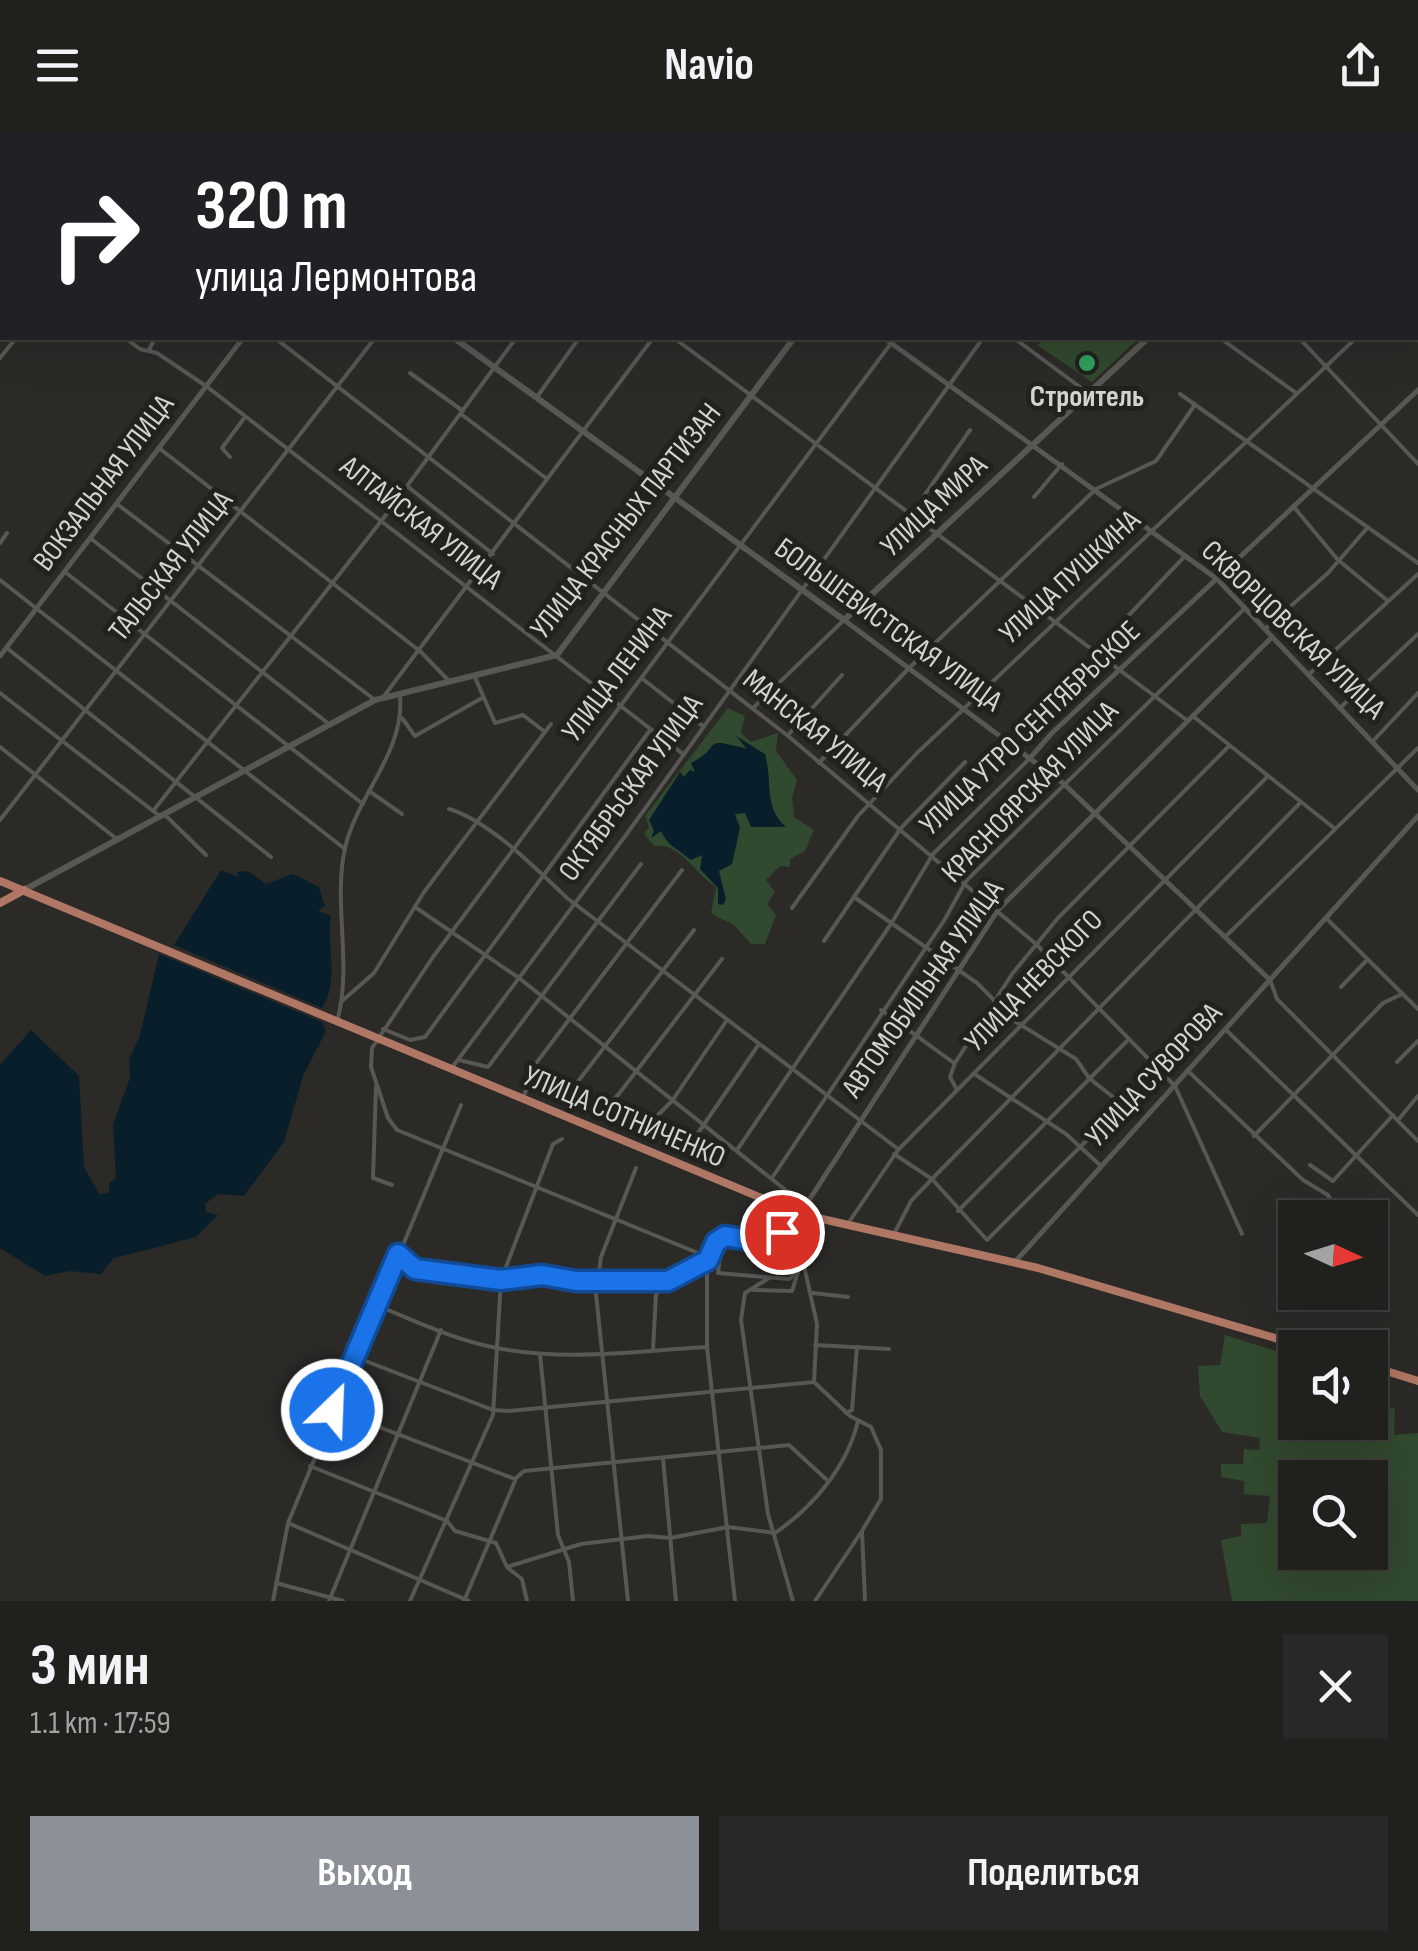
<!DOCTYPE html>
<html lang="ru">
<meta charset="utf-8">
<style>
:root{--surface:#20201d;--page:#282826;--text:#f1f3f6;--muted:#a2a3a4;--line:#3d3e3b;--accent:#8c9099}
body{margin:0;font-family:"Sofia Sans Condensed",sans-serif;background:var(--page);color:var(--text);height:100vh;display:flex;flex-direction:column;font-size:38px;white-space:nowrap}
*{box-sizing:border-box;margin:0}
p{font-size:32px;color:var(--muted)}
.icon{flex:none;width:55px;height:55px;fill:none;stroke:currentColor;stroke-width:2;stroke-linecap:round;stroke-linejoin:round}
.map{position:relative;height:1471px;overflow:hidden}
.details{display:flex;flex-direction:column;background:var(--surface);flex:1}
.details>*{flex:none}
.hud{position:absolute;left:0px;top:0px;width:1420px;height:210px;box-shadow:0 10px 40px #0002,0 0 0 2px var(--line);background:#202124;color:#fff;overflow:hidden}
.needle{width:65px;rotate:94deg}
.fabs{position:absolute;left:1278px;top:1070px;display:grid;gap:20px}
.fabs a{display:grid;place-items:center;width:110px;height:110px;border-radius:0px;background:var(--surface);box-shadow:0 10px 40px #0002,0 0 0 2px var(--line);font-size:50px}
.pin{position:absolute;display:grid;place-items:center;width:85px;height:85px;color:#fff;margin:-42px;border:5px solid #fff;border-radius:50%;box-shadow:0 2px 10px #0007}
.me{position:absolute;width:110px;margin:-55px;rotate:24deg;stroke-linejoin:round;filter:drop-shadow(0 0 8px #0008)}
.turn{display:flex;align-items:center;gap:35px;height:210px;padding:0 30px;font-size:45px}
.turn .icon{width:130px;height:130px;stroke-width:2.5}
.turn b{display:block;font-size:70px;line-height:85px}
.round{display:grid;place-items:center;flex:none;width:105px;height:105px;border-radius:0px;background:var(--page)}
.headline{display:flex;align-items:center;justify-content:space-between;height:170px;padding:0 30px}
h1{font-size:60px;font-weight:700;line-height:75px}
.cta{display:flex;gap:20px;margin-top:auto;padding:20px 30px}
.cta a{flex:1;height:115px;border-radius:0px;background:var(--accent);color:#fff;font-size:40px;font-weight:700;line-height:115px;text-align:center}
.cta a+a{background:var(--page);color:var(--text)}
header{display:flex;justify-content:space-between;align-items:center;height:130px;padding:0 30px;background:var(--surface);font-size:45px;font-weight:700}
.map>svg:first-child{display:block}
</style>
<header><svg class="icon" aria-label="menu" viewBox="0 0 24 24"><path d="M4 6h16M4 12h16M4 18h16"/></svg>Navio<svg class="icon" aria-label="share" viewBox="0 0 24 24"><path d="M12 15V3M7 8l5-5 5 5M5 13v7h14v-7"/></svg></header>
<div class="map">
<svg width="1418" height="1471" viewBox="0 0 1418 1471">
<rect width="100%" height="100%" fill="#2b2a27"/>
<g fill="#31492e" fill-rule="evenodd">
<polygon points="1048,208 1139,208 1092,252 1037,215"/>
<path d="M728 578 745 586 741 603 751 612 778 603 776 621 797 650 792 668 794 687 814 700 805 721 790 729V737L780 736 766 750 775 762 767 774 776 785 765 814H751L735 796 711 783 716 757C696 745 680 712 654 716L644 704 649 697 645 686Z"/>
<path d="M1225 1205 1295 1227V1292H1370V1266L1383 1267V1279L1395 1278 1394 1305 1418 1303V1471H1232L1221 1410 1241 1406V1394L1267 1393 1270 1366 1244 1364V1351L1221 1347V1334H1243L1244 1319 1259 1320 1260 1308 1222 1302 1200 1266 1198 1236 1220 1235ZM1295 1348H1370V1422H1295Z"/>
</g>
<g fill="#081e2a">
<polygon points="532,0 819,0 530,2"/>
<path d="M736 606 765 624C773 651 763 677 786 697H751L745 683 735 684 740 698 732 734 719 741 726 769 723 775 718 774V758L700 739 702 725 691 730C674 716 669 717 661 701L651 708 654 701 649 690 680 642 684 647 690 640 695 642 691 633C725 616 698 606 747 619Z"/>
<path d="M221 740 238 747 237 742 248 741 266 754 293 744 319 757 325 776 318 781 331 786C326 815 340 851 322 878L174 815Z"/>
<polygon points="159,824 322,892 326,901 303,946 284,1012 244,1066 218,1064 205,1074 206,1082 218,1085 196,1107 114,1128 101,1144 70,1141 45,1146 0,1118 0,935 31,900 79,946 84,1037 99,1064 109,1063 109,1053 116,1048 113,994 130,948 129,929 139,909"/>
</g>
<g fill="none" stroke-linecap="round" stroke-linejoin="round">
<g stroke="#585753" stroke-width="4">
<polyline points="252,0 256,2"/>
<polyline points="941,0 945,2"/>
<polyline points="1090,0 1093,2"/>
<polyline points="1280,0 1282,2"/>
<polyline points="24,2 26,0"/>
<polyline points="163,2 165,0"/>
<polyline points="858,2 861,0"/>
<polyline points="1046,2 1048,0"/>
<polyline points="1172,2 1174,0"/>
<polyline points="0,38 2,34"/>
<polyline points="0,104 2,105"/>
<polyline points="1418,120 1418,121"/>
<polyline points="0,144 2,143"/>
<polyline points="125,208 140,219 157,223 206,256 683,624"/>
<polyline points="275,208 788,606 1036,814 1175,956 1242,1104"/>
<polyline points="674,208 1188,591"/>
<polyline points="1014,208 1088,263"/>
<polyline points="1220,208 1296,263"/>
<polyline points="1299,208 1418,334"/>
<polyline points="149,220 155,208"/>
<polyline points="0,228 16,208"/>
<polyline points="410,243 463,281"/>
<polyline points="1180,264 1418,433"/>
<polyline points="537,267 579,208"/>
<polyline points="461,284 547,349"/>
<polyline points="159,318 421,522 448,550"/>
<polyline points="230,327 222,318 245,287"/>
<polyline points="407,356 493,424"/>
<polyline points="1034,367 1062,334"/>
<polyline points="117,374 375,570"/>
<polyline points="1293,376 1338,430 1388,471"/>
<polyline points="910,386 970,300"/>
<polyline points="90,408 329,594"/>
<polyline points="0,413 7,403"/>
<polyline points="65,442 363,674"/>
<polyline points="0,450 345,719"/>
<polyline points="1265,499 1328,443 1368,397"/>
<polyline points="8,519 271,727"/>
<polyline points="1094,522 1184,427"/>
<polyline points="474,545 495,593 523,585 545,602"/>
<polyline points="1308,545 1418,444"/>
<polyline points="644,550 703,596"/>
<polyline points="0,563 161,687"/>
<polyline points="384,566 653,208"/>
<polyline points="754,577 844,490"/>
<polyline points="1341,577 1418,504"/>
<polyline points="1194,587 1334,698"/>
<polyline points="402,588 415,606 482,568"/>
<polyline points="789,604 842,545"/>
<polyline points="1373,611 1418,563"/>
<polyline points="0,617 118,710"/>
<polyline points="819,633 909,538 1096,359 1156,331 1194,276"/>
<polyline points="369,661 402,684"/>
<path d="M449 679C488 690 538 740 567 768L898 1019"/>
<polyline points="153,681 382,390 516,208"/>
<polyline points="165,685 206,725"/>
<polyline points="0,690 375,208"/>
<polyline points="854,767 977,853 1016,892 1076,929 1089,948 1118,971"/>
<polyline points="415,777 519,848 788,1062 807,1071"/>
<polyline points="792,778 858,686 917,623 1356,208"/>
<polyline points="1327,789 1418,879"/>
<polyline points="1225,807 1418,618"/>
<polyline points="824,811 901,698 965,632"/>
<polyline points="1270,850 1277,869 1418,1011"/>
<polyline points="1341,857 1366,831"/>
<polyline points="342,871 374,843 424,762 551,594"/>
<polyline points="881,880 954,933"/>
<path d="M338 888C352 832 333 773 345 718 357 665 405 622 400 566"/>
<polyline points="383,899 410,910 425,907 650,600"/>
<polyline points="1226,900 1418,1085"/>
<polyline points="459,930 488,937 641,734"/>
<polyline points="1397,932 1418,911"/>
<polyline points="451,939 626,705 983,208"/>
<polyline points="1189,942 1303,1050 1328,1065 1341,1088"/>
<polyline points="976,945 1066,1004 1101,1036"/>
<polyline points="376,956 373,1048 392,1055"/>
<polyline points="525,957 623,997 646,997 672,971 727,890"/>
<polyline points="957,960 950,947 955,933 1012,844 1058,788 1229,616"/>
<polyline points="523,968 537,932 682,740"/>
<polyline points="563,971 694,800"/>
<polyline points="597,985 618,965 722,829"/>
<polyline points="1398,990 1418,966"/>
<polyline points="1254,1006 1383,873 1402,864"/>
<polyline points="737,1020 891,794 933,724 1030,628"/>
<polyline points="894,1024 932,1049 987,1110 1108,989"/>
<polyline points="683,1025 759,914"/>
<polyline points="1310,1035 1333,1051 1393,985"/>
<polyline points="772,1048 945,789 966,751 1245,478"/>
<polyline points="958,1081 1127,911"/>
<polyline points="847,1095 898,1020 1267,647"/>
<polyline points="796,1100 817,1194 814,1252 850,1286 871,1297 881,1320 881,1369 862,1401 865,1471"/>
<polyline points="894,1104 911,1071 932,1049 1301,672"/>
<polyline points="722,1108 718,1143 789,1149 798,1142 801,1121"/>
<polyline points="398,1124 415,1139 501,1150 543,1145 576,1151 668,1151 705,1132"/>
<polyline points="708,1127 397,1000 388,988 371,937 372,918 433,827 895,208"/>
<polyline points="769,1148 745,1163 741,1190 768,1384 793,1471"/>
<polyline points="753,1160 792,1161 798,1142"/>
<polyline points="813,1163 848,1167"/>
<path d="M376 1175C413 1190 452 1209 492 1217 563 1232 635 1221 707 1217"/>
<polyline points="815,1215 889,1219"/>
<polyline points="653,1220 656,1164 668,1151"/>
<polyline points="540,1224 558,1405 569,1432 573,1471"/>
<polyline points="355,1227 493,1280 509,1281 814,1252"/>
<polyline points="332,1279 515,1349 524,1341 789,1315 827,1350"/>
<polyline points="846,1283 852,1280 857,1217"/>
<polyline points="663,1328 676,1471"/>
<path d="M310 1336 447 1391 455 1401 496 1413 507 1437 581 1414 648 1406 670 1408 728 1397 775 1403C813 1377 847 1337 858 1291"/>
<polyline points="288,1393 469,1471"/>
<polyline points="508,1438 522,1449 527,1471"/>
<polyline points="276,1453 343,1471"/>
<polyline points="273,1471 288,1393 461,975"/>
<polyline points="329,1471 441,1200"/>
<polyline points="410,1471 493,1285 501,1150 553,1014 562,1009"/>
<polyline points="464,1471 515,1351"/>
<polyline points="628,1471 596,1164 601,1127 636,1038"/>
<polyline points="735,1471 707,1217 707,1130 722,1108 754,1111 796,1098 800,1084"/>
<polyline points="815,1471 862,1401"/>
</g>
<g stroke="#585753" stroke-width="5">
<polyline points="518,2 519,0"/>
<polyline points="884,208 1217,449 1418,660"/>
<polyline points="844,490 1064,654 1270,850"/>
<polyline points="0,526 243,208"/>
<polyline points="1030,628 1052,603 1418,260"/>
<polyline points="800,1084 998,780 1272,507"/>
<polyline points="1014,1133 1418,686"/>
</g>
<g stroke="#585753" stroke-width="6">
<polyline points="170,0 173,2"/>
<polyline points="948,2 950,0"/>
<polyline points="1373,2 1375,0"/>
<polyline points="454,208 844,490 1148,208"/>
<polyline points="24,760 375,570 557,525 794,208"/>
</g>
<g stroke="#b07764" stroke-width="8">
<polyline points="0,751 800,1084 1038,1138 1309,1218"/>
<polyline points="0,773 24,760"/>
<polyline points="1370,1236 1418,1251"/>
</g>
</g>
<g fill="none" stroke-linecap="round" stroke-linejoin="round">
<defs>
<polyline id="route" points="332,1280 398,1124 415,1139 501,1150 542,1145 576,1151 668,1151 708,1130 716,1112 725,1106 754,1111 782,1102"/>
</defs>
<use href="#route" stroke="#114b97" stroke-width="25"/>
<use href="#route" stroke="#1a73e8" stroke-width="18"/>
</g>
<circle fill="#2e9e5b" stroke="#21211d" stroke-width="4" cx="1087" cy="233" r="10"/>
<g text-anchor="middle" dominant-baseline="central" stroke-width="10" stroke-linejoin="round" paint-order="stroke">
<g font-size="30" font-weight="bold" fill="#d3d3d0" stroke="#21211d">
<text x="1087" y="267">Строитель</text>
</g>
<g font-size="30" fill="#d3d3d0" stroke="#21211d">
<text transform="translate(104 353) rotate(-53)">ВОКЗАЛЬНАЯ УЛИЦА</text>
<text transform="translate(934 376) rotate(-43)">УЛИЦА МИРА</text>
<text transform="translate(626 391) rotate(-52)">УЛИЦА КРАСНЫХ ПАРТИЗАН</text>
<text transform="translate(421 393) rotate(38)">АЛТАЙСКАЯ УЛИЦА</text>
<text transform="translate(171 436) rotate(-52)">ТАЛЬСКАЯ УЛИЦА</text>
<text transform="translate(1070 447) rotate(-43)">УЛИЦА ПУШКИНА</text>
<text transform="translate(888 495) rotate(36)">БОЛЬШЕВИСТСКАЯ УЛИЦА</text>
<text transform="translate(1293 500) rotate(44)">СКВОРЦОВСКАЯ УЛИЦА</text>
<text transform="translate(617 544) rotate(-53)">УЛИЦА ЛЕНИНА</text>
<text transform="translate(1030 598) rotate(-44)">УЛИЦА УТРО СЕНТЯБРЬСКОЕ</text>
<text transform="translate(815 601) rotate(39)">МАНСКАЯ УЛИЦА</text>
<text transform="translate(631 658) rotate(-54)">ОКТЯБРЬСКАЯ УЛИЦА</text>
<text transform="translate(1030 662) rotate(-46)">КРАСНОЯРСКАЯ УЛИЦА</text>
<text transform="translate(1034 851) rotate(-46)">УЛИЦА НЕВСКОГО</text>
<text transform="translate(923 859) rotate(-55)">АВТОМОБИЛЬНАЯ УЛИЦА</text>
<text transform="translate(1154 945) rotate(-47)">УЛИЦА СУВОРОВА</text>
<text transform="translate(624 987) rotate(23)">УЛИЦА СОТНИЧЕНКО</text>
</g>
</g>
</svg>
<div class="fabs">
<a><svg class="needle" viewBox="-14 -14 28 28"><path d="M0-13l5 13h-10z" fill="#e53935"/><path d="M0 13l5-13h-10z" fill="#a2a3a4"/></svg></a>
<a><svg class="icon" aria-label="sound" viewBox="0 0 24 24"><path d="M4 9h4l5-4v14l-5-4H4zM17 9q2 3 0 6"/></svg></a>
<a><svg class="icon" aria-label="search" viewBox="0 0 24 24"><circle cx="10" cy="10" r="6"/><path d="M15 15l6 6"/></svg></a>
</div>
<div class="pin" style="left:782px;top:1102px;background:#d93025"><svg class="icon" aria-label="arrive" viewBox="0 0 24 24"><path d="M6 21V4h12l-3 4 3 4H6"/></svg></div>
<svg class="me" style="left:332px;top:1280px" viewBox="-20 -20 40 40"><circle r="17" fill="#1a73e8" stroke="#fff" stroke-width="3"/><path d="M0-11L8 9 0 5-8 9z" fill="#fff"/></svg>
<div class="hud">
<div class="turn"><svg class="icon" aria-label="right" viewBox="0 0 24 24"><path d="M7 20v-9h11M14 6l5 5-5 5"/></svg><div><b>320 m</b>улица Лермонтова</div></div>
</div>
</div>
<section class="details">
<div class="headline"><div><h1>3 мин</h1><p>1.1 km · 17:59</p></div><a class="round"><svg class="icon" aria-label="close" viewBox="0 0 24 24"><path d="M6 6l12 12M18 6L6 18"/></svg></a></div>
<div class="cta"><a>Выход</a><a>Поделиться</a></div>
</section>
